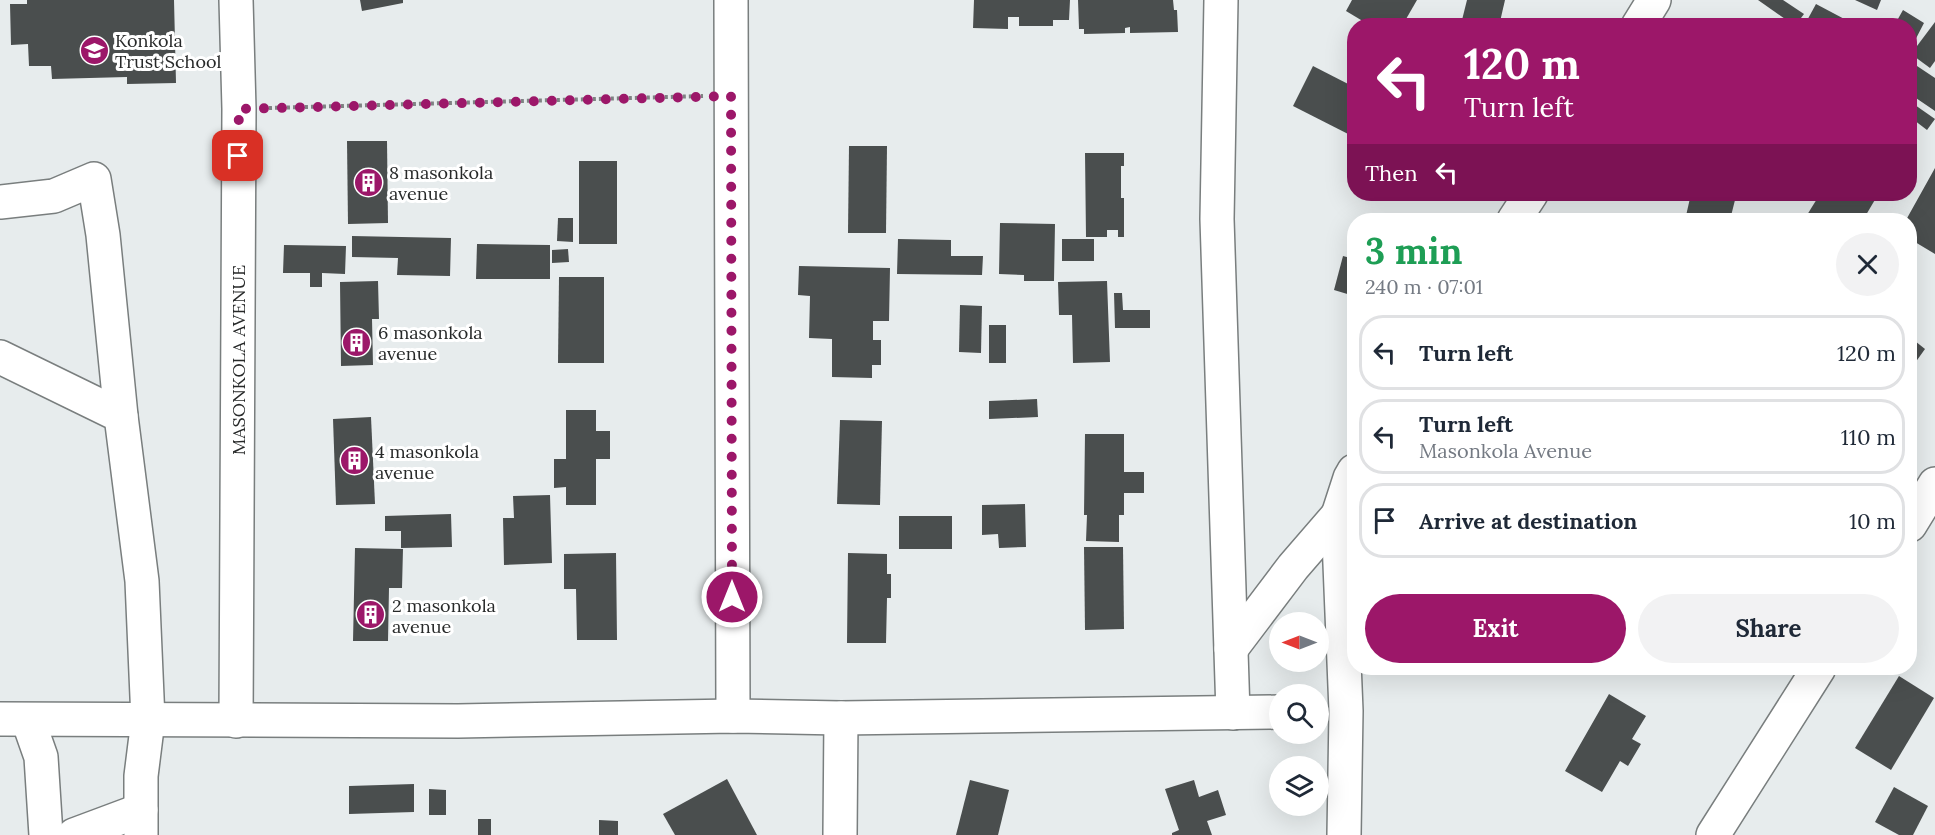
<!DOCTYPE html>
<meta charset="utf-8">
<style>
:root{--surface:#fff;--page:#f2f2f3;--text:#1f2937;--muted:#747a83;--line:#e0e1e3;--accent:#9c1769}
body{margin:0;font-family:Lora,serif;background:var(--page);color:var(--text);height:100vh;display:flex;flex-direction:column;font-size:22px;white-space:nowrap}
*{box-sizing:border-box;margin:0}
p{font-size:20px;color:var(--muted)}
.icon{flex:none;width:33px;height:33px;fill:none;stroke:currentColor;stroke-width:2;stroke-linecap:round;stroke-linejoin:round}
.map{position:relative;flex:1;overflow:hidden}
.details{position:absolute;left:1347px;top:213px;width:570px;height:462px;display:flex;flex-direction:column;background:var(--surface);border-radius:24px;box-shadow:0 6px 24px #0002}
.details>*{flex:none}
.top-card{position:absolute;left:1347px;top:18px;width:570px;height:183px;border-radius:24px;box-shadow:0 6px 24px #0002;background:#9c1769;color:#fff;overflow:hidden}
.needle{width:39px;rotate:270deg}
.controls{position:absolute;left:1269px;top:612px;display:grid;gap:12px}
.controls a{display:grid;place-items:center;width:60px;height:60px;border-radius:50%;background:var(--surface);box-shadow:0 6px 24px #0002;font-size:30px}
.pin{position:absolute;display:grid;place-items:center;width:51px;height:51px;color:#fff;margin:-26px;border-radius:12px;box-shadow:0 3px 9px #0006}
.me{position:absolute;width:66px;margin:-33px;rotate:0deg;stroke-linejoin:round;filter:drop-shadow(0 0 4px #0008)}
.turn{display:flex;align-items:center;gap:21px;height:126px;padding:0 18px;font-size:27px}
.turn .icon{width:78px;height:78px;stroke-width:2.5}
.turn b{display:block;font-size:42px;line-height:51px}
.then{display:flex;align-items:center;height:57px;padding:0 18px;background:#0003;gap:12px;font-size:22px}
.round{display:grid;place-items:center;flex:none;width:63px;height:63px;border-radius:32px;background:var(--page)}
.head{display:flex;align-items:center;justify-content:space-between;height:102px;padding:0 18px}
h1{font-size:36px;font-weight:700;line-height:45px;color:#1e9e55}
.button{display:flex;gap:12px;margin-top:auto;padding:12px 18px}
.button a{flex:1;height:69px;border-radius:36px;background:var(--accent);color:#fff;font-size:24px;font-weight:700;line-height:69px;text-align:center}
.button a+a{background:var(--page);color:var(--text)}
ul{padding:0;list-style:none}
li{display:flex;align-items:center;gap:18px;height:75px;margin:0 12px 9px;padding:0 6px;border:3px solid var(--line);border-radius:24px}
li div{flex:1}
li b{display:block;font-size:22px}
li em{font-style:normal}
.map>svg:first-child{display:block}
</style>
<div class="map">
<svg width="1935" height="835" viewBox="0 0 1935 835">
<rect width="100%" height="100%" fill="#e7eced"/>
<g fill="#4a4e4e">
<polygon points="27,0 174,0 176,83 127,84 127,77 52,79 51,66 29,66 28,44 11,45 10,4 27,4"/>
<polygon points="360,0 403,0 403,3 362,11"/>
<polygon points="974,0 1070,0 1069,20 1053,20 1053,26 1019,26 1019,17 1008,17 1008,29 973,28"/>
<polygon points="1078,0 1173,0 1174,10 1177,10 1178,32 1130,33 1130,27 1125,28 1125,33 1084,34 1084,29 1079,29"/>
<polygon points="1352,0 1417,0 1402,26 1371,26 1346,11"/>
<polygon points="1467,0 1505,0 1499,26 1461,24"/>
<polygon points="1758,0 1783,0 1804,14 1795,26"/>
<polygon points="1855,0 1881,0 1877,10"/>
<polygon points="1816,4 1850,22 1848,26 1804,26"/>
<polygon points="1903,10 1924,23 1910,50 1910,26 1894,26"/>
<polygon points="1935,22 1935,61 1930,68 1911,54"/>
<polygon points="1911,62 1935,78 1935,111 1913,96 1910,101"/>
<polygon points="1313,66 1354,87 1354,137 1293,106"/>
<polygon points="1915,105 1935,119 1927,130 1910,117 1910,113"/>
<polygon points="347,141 387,141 388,223 348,224"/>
<polygon points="849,146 887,146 886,233 848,233"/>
<polygon points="1085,153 1124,153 1124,166 1121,166 1121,198 1124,198 1124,237 1118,237 1118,230 1107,230 1107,237 1086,237"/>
<rect x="579" y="161" width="38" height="83"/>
<polygon points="1935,168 1935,254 1910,239 1910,220 1906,220"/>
<polygon points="1691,194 1706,194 1735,200 1730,220 1685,220"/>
<polygon points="1820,194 1868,194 1876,198 1863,220 1816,220 1807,215"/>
<polygon points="558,218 573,218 573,242 557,241"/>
<polygon points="1000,223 1055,224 1054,281 1024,281 1024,275 999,274"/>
<polygon points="352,236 451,238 450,276 397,275 398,258 352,257"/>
<polygon points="898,239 951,240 951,256 983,256 982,275 897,274"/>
<rect x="1062" y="239" width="32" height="22"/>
<polygon points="477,244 550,245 550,279 476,279"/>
<polygon points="284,245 346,246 345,274 322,273 322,287 310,287 310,273 283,273"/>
<polygon points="568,249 569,262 552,263 552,250"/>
<polygon points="1343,256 1354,259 1354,296 1334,290"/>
<polygon points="799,266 890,268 889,321 873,321 873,340 881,340 881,365 872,365 872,378 832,377 832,339 809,338 810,296 798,295"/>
<polygon points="559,277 604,277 604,363 558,363"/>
<polygon points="378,281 379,319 372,319 373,365 341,366 340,282"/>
<polygon points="1107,281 1110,362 1073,363 1072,315 1059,315 1058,282"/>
<polygon points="1114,293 1122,293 1123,310 1150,310 1150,328 1115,328"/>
<polygon points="960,305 982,306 981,353 959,352"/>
<rect x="989" y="325" width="17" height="38"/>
<polygon points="1910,337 1925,349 1910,370"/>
<polygon points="1037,399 1038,417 989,419 989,401"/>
<polygon points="566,410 596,410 596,431 610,431 610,459 596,459 596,505 566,505 566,487 554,488 554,459 566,459"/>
<polygon points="371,417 375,504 336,505 333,419"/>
<polygon points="840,420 882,421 880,505 837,504"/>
<polygon points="1085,434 1124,434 1124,472 1144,472 1144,493 1124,493 1124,515 1119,515 1119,542 1086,541 1087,515 1084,515"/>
<polygon points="550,495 552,563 504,565 503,518 514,518 513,496"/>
<polygon points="1025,504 1026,547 999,548 998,534 982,535 982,505"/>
<polygon points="451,514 452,547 401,548 401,531 385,531 385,516"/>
<rect x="899" y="516" width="53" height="33"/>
<polygon points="1084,547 1123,547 1124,629 1085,630"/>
<polygon points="355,548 403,549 402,588 389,588 388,641 353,641"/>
<polygon points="616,553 617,640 577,640 576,589 564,589 564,554"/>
<polygon points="848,553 887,554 887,574 891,574 891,598 887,598 886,643 847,643"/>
<polygon points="1899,676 1934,698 1891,770 1855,748"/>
<polygon points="1609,694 1646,716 1632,739 1641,744 1628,766 1620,761 1602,792 1565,771"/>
<polygon points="727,779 757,835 675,835 663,814"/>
<polygon points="970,780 1009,790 998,835 956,835"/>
<polygon points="1194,780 1199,797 1218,790 1226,815 1207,821 1212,835 1172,835 1172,833 1179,830 1165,789"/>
<polygon points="414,784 414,812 349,814 349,786"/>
<polygon points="1894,787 1928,806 1913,835 1899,835 1875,822"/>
<polygon points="429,789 446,790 446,815 429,815"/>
<rect x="478" y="819" width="13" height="16"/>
<polygon points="599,820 618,821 618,835 599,835"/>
</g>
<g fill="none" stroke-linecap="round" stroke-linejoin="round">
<defs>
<g id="minor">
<polyline points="731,0 733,716"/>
<polyline points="1221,0 1217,219 1233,713"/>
<polyline points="1638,26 1654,0"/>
<polyline points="0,202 54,196 94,179 103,235 121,416"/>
<polyline points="1514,220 1531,194"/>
<polyline points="0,357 121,416 142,581 148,720 141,776 141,835"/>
<polyline points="1910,525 1935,484"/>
<polyline points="1231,649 1293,567 1338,515"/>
<polyline points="0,719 458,721 733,716 841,718 1280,712"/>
<polyline points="28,720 41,757 46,835"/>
<polyline points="236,721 239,109 236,0"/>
<polyline points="74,835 141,810"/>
<polyline points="840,835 841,718"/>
<polyline points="1344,835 1346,711 1338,515 1350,478 1354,471"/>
<polyline points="1713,835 1819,668"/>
</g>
</defs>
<use href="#minor" stroke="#797e7e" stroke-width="36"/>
<polyline stroke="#7f8283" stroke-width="4" stroke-dasharray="3 3" stroke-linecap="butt" points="269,108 703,96"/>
<use href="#minor" stroke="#fff" stroke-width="33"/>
</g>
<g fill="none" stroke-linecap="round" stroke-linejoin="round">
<polyline stroke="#9c1769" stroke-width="10" stroke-dasharray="0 18" points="238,156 239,109 731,96 732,597"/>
</g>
<defs>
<symbol id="school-disc" viewBox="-11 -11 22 22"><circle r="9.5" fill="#9c1769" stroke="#fff"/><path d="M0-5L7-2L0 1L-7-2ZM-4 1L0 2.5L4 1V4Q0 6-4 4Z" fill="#fff"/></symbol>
<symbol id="building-disc" viewBox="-11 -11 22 22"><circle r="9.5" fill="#9c1769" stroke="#fff"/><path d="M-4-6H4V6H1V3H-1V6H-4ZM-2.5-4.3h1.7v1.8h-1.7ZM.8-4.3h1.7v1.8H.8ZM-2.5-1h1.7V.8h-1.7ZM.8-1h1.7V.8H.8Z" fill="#fff"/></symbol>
</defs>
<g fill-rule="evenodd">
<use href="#school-disc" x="78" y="34" width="33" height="33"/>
<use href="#building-disc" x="352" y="166" width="33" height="33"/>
<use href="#building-disc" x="340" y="326" width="33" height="33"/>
<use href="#building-disc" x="338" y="444" width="33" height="33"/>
<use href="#building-disc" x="354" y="598" width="33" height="33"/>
</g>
<g text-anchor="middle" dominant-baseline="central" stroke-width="6" stroke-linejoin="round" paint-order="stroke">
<g font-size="18" fill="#272929" stroke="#fff" text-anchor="start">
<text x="115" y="40">Konkola<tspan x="115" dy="21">Trust School</tspan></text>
<text x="389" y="172">8 masonkola<tspan x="389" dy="21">avenue</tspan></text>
<text x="378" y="332">6 masonkola<tspan x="378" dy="21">avenue</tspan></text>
<text x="375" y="451">4 masonkola<tspan x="375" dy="21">avenue</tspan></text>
<text x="392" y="605">2 masonkola<tspan x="392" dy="21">avenue</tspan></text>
</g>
<g font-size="18" fill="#272929" stroke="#fff">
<text transform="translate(238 360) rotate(-90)">MASONKOLA AVENUE</text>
</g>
</g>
</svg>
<div class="controls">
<a><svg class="needle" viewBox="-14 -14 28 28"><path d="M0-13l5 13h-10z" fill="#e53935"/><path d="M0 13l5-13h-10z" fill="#747a83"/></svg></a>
<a><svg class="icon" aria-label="search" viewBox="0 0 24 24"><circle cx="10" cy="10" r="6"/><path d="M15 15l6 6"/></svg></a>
<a><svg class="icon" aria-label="layers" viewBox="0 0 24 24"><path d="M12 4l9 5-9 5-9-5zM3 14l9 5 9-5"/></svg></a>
</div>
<div class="pin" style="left:238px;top:156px;background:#d93025"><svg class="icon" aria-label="arrive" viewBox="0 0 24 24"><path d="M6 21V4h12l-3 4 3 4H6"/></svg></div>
<svg class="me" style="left:732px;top:597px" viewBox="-20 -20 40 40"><circle r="17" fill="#9c1769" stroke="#fff" stroke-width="3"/><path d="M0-11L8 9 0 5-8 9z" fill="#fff"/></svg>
<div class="top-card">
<div class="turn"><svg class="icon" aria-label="left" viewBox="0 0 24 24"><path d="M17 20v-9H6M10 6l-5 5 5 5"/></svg><div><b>120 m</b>Turn left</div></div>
<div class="then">Then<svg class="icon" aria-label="left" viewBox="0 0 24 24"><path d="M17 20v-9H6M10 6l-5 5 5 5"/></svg></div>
</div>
<section class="details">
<div class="head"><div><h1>3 min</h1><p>240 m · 07:01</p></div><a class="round"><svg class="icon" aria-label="close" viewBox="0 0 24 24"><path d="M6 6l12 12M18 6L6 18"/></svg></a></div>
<ul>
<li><svg class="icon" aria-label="left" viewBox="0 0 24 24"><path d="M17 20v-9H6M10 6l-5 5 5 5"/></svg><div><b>Turn left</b></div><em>120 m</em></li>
<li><svg class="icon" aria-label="left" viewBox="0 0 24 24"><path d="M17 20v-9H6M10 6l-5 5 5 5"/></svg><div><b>Turn left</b><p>Masonkola Avenue</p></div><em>110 m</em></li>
<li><svg class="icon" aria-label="arrive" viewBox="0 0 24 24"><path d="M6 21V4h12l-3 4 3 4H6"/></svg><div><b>Arrive at destination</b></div><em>10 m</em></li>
</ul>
<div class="button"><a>Exit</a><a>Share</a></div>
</section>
</div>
